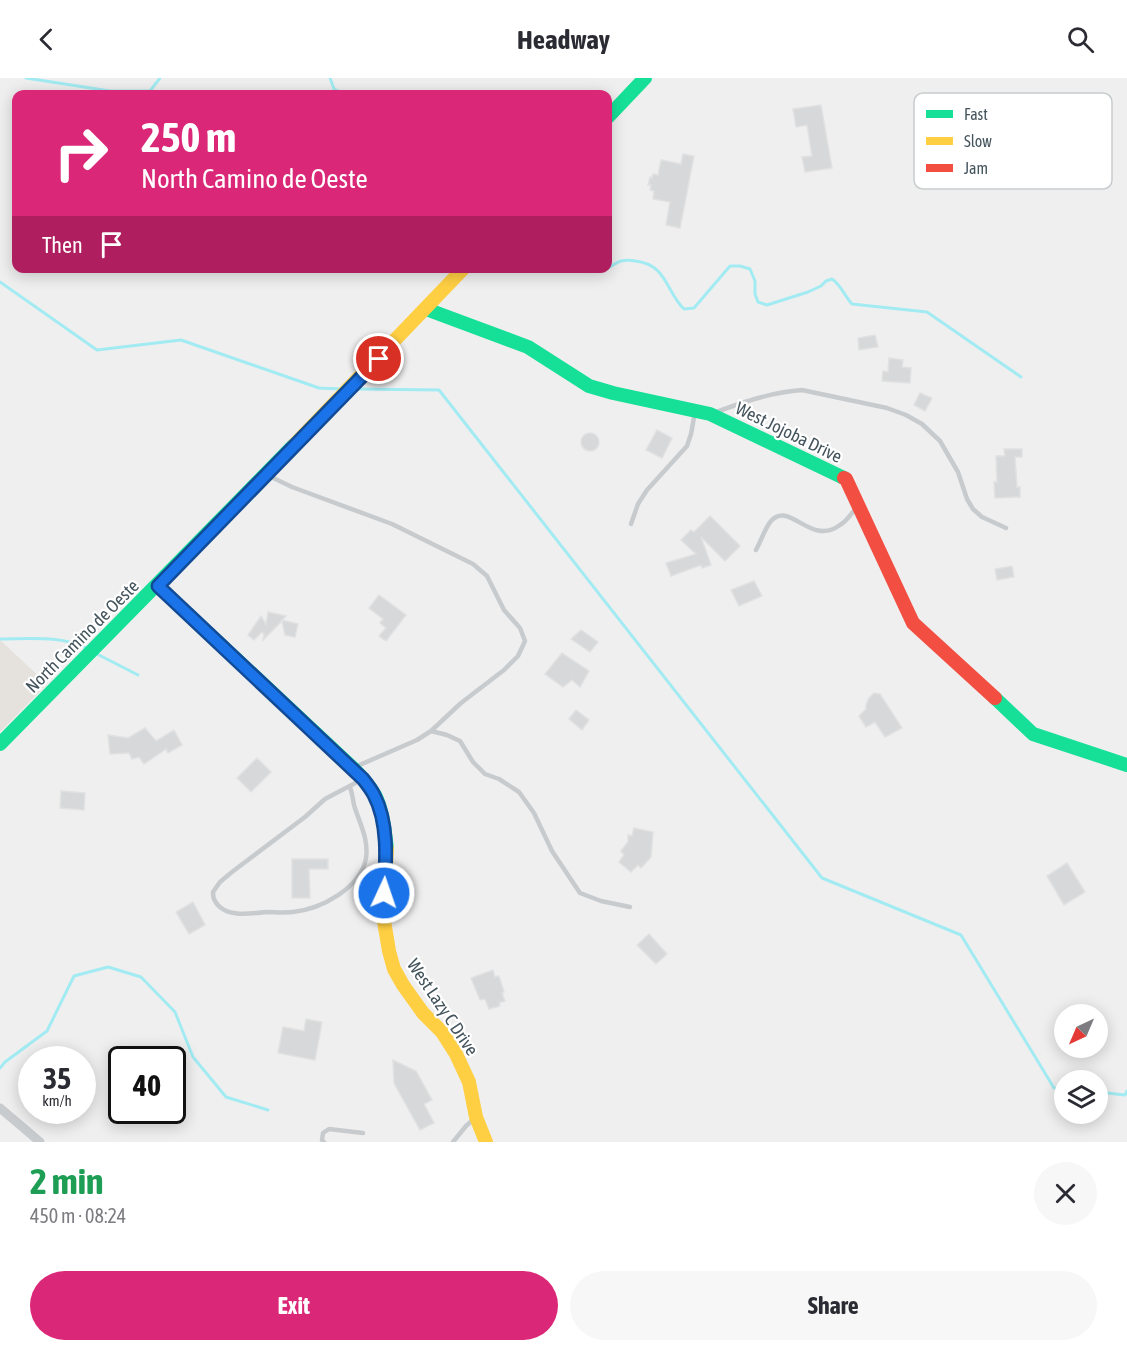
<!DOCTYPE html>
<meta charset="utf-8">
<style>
:root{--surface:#fff;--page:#f7f7f7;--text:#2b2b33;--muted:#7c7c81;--accent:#db2777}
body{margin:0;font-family:"Asap Condensed",sans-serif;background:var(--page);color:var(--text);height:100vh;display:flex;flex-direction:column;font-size:22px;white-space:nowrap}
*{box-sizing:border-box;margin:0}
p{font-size:20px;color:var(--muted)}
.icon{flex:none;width:33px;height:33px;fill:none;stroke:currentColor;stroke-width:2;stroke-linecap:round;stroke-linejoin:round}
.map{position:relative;height:1064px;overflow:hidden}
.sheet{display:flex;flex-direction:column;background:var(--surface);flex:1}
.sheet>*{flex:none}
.top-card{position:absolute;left:12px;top:12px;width:600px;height:183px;border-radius:12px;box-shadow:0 3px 15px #0003;background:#db2777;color:#fff;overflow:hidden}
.needle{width:39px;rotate:224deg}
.controls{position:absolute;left:1054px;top:926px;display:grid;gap:12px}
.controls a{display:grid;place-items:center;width:54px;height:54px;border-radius:50%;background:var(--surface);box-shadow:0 3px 15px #0003;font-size:30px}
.speed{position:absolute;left:18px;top:968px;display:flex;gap:12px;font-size:30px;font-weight:700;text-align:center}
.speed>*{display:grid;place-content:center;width:78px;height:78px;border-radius:50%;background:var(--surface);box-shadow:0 3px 15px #0003;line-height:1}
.speed small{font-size:15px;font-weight:400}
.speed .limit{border:3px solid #111;border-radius:9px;background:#fff;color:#111}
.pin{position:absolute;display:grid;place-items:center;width:51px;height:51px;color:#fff;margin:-26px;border:3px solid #fff;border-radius:50%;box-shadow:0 2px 6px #0007}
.me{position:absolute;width:66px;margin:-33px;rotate:3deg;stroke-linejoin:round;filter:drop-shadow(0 0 4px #0008)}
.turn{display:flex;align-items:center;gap:21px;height:126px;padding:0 30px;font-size:27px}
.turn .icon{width:78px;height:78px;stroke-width:2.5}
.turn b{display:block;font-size:42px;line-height:51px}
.then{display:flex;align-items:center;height:57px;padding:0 30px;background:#0003;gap:12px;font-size:22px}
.round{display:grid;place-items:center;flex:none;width:63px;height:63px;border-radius:32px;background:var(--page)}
.headline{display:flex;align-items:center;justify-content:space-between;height:102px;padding:0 30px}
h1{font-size:36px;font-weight:700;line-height:45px;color:#1e9e55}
.cta{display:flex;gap:12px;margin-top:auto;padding:12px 30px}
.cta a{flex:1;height:69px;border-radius:36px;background:var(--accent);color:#fff;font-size:24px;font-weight:700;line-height:69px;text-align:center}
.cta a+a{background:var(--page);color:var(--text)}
header{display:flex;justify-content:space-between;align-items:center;height:78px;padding:0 30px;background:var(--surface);font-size:27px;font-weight:700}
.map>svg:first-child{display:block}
</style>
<header><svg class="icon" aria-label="back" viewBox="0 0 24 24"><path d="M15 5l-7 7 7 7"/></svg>Headway<svg class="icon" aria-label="search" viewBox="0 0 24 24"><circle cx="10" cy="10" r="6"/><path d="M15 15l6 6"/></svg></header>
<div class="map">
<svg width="1127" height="1064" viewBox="0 0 1127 1064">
<rect width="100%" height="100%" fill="#f0efef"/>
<polygon fill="#e5e1dc" points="0,562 47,606 0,654"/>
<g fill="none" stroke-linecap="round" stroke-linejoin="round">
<g stroke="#a2ebf2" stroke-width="3">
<polyline points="26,0 110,13 150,13 160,0"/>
<polyline points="330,0 334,11 344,16"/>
<path d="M599 190C612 192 611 186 621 183 625 182 632 182 635 183 667 186 666 214 684 231L694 230 730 188H740L750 191 755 203V216L758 224 767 227 808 214 821 208 826 203 832 201C841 207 844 217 852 226L927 234 1021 299"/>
<polyline points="0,204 97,272 181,262 319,310 342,311"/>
<polyline points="355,311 439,312 822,800 961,857 1054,1010 1065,1011"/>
<path d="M0 561C29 561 62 557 88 571"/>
<polyline points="97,576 138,597"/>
<polyline points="0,990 5,984 47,953 74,898 108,889 141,899 175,934 193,979 226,1019 268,1032"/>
<polyline points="1098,1014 1125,1017 1127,1013"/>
</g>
</g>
<g fill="#d6d8d9" stroke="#e1e1e2" stroke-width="1.5">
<polygon points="821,27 832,90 805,94 802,79 812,78 807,47 796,49 793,31"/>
<polygon points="683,76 694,78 680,150 666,147 670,124 653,121 654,113 650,112 651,107 648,107 650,99 652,100 653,96 658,97 661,82 681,86"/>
<polygon points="875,257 878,269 859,272 858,260"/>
<polygon points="889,280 903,282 902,289 911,290 910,305 882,303 883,293 888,294"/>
<polygon points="920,315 932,320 925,333 914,327"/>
<polygon points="657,352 672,360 662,380 646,372"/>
<circle cx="590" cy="364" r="9"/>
<polygon points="1004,371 1022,371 1022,379 1015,379 1017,409 1020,409 1020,419 995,420 994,404 997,404 996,378 1005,378"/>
<polygon points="710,438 740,468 725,483 701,459 711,487 702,490 701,487 671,498 666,485 696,476 681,462 691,452 694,454"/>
<polygon points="1012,488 1014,499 997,502 995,491"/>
<polygon points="754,503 762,518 739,528 731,512"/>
<polygon points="379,517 406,537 386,563 379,558 386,550 380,545 383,541 369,530"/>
<polygon points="268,534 286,538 282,542 298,546 295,559 285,557 282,543 263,562 264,556 262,554 254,562 248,557 261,538 266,546"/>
<polygon points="581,552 598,564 590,574 571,561"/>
<polygon points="562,575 589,593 580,609 572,602 563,609 545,596"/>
<polygon points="874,615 880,616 902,650 885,659 875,644 866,649 859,638 866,631 866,627 869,620"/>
<polygon points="576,632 589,642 582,652 569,641"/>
<polygon points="145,650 156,663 174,652 182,667 168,675 166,671 144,686 139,679 132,681 129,675 110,676 108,657 128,660"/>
<polygon points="257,680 271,694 251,714 237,700"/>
<polygon points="61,713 85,715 84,732 60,730"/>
<polygon points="634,750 653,754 651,779 641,790 638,787 631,794 619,784 624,777 621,773 628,764 628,757 632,758"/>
<polygon points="292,781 328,781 328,791 309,791 310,820 292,820"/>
<polygon points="1067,785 1085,814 1064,827 1047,798"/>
<polygon points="193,824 205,847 189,856 176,834"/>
<polygon points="649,856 667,876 656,886 637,867"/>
<polygon points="493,892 495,899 499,898 504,914 502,915 505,923 499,925 500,928 489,931 485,921 480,922 471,900"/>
<polygon points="306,941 322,944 315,982 278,975 283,949 304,953"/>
<polygon points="393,982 416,993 432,1022 424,1026 434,1045 420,1052 394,1005"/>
</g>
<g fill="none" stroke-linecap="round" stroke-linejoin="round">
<g stroke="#c7cbce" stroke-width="4.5">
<path d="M716 334C744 324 772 314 802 312L887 330 906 337 922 346 940 363 958 394 967 421 973 431 982 439 1006 450"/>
<polyline points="267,397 292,409 392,446 473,486 487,498 504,532 520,550 525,563 518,578 504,592 461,625 431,653 417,662 355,689"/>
<polyline points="631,446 638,426 647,412 687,368 691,356 695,334"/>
<path d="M756 472C761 463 765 450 771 443 790 422 810 469 840 447 847 443 851 436 856 430"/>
<polyline points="431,653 447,657 460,663 473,684 485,696 499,701 519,714 534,735 552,773 580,815 601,823 630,829"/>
<path d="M350 709C352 715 353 721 354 727 359 744 369 761 366 780 361 810 321 831 293 834 284 835 275 834 265 834 250 836 224 840 215 823 213 820 213 817 213 814L220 804 232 794 305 739 325 721 361 702"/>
<polyline points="324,1064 322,1062 323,1055 329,1051 363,1055"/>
<polyline points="453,1064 466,1048 474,1041"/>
</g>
<polyline stroke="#c7cbce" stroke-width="9" points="0,1030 40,1064"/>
<g stroke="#16e098" stroke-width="14">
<polyline points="608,39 645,0"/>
<polyline points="426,231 528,269 589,308 613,315 710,336 844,400"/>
<path d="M158 508 353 690C361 698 369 707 375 717 383 733 385 754 387 771"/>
<polyline points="995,620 1033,656 1127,687"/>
<polyline points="0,666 294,367"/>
</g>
<g stroke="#ffcf43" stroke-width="14">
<polyline points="294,367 464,190"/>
<polyline points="387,771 383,837 389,873 394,891 403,907 423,935 442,954 456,976 469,1004 476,1039 486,1064"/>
</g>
<polyline stroke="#f24e42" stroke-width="14" points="844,400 846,401 913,545 995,620"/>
</g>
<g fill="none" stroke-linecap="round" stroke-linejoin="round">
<defs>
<path id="route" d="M379 281 158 508 363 701C367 706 371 711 374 717 389 745 386 784 384 815"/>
</defs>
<use href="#route" stroke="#114b97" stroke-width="15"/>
<use href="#route" stroke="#1a73e8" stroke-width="10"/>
</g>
<g text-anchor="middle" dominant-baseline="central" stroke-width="4.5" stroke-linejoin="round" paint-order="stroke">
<g font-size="18" fill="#44545d" stroke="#fff">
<text transform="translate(789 354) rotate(26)">West Jojoba Drive</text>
<text transform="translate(82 558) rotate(-45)">North Camino de Oeste</text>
<text transform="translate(443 929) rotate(56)">West Lazy C Drive</text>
</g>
</g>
<rect x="914" y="15" width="198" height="96" rx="9" fill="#fff" stroke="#c7ccce" stroke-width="1.5"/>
<rect x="926" y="32" width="27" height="8" fill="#16e098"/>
<rect x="926" y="59" width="27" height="8" fill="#ffcf43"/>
<rect x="926" y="86" width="27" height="8" fill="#f24e42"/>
<g font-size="16" fill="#44545d">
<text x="964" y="42">Fast</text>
<text x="964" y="69">Slow</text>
<text x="964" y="96">Jam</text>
</g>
</svg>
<div class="controls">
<a><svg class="needle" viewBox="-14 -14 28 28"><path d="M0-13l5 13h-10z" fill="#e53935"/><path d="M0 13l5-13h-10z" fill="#7c7c81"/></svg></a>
<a><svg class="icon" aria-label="layers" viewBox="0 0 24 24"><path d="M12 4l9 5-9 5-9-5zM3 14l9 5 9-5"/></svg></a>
</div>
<div class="speed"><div>35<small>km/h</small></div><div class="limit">40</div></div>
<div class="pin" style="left:379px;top:281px;background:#d93025"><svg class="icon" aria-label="arrive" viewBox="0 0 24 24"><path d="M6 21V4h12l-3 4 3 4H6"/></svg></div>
<svg class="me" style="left:384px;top:815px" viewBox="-20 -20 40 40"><circle r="17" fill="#1a73e8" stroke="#fff" stroke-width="3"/><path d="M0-11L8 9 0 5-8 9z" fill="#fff"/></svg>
<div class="top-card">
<div class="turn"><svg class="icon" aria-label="right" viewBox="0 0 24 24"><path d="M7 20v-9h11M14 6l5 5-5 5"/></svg><div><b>250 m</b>North Camino de Oeste</div></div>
<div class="then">Then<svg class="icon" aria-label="arrive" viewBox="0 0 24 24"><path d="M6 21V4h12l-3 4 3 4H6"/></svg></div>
</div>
</div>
<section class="sheet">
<div class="headline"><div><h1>2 min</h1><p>450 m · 08:24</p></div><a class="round"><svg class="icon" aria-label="close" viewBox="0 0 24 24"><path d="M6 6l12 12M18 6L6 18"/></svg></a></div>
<div class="cta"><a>Exit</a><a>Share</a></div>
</section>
